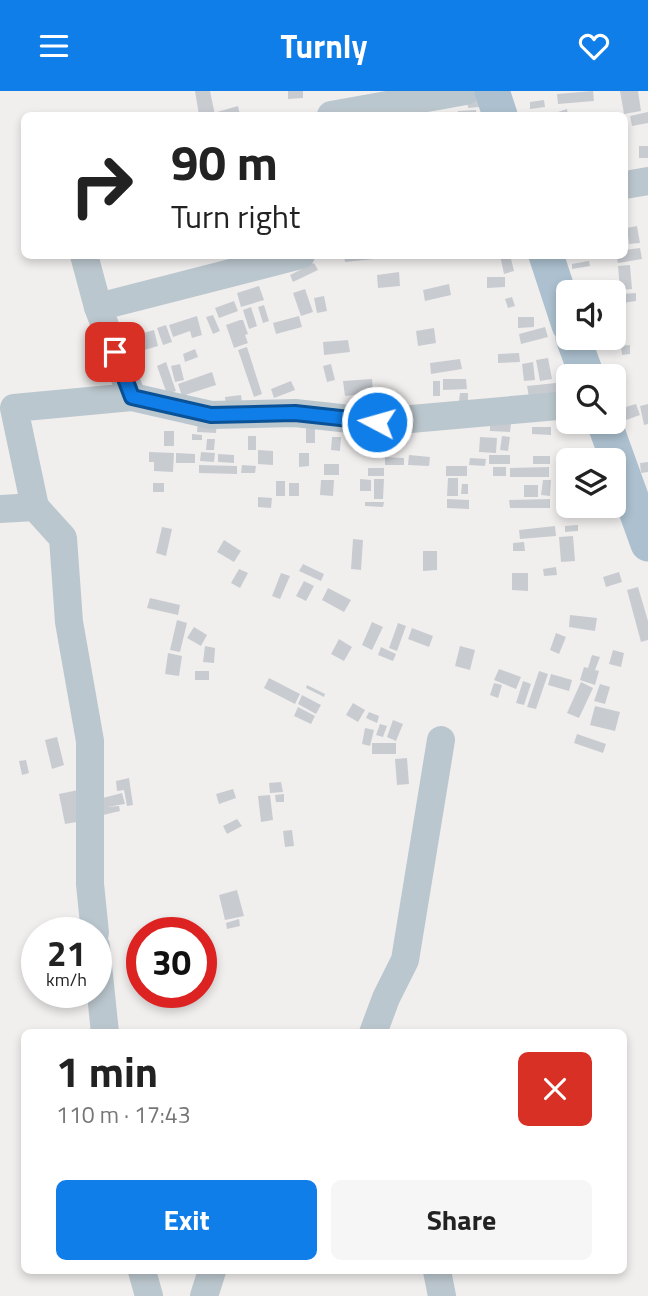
<!DOCTYPE html>
<meta charset="utf-8">
<style>
:root{--surface:#fff;--page:#f6f6f6;--text:#222;--muted:#767676;--accent:#107ee9}
body{margin:0;font-family:"Titillium Web",sans-serif;background:var(--page);color:var(--text);height:100vh;display:flex;flex-direction:column;font-size:26px;white-space:nowrap}
*{box-sizing:border-box;margin:0}
p{font-size:23px;color:var(--muted)}
.icon{flex:none;width:38px;height:38px;fill:none;stroke:currentColor;stroke-width:2;stroke-linecap:round;stroke-linejoin:round}
.map{position:relative;flex:1;overflow:hidden}
.details{position:absolute;left:21px;top:938px;width:606px;height:245px;display:flex;flex-direction:column;background:var(--surface);border-radius:10px;box-shadow:0 4px 10px #0003}
.details>*{flex:none}
.banner{position:absolute;left:21px;top:21px;width:607px;height:147px;border-radius:10px;box-shadow:0 4px 10px #0003;background:#fff;color:var(--text);overflow:hidden}
.buttons{position:absolute;left:556px;top:189px;display:grid;gap:14px}
.buttons a{display:grid;place-items:center;width:70px;height:70px;border-radius:10px;background:var(--surface);box-shadow:0 4px 10px #0003;font-size:35px}
.speed{position:absolute;left:21px;top:826px;display:flex;gap:14px;font-size:35px;font-weight:700;text-align:center}
.speed>*{display:grid;place-content:center;width:91px;height:91px;border-radius:50%;background:var(--surface);box-shadow:0 4px 10px #0003;line-height:1}
.speed small{font-size:18px;font-weight:400}
.speed .limit{border:10px solid #d22;background:#fff;color:#111}
.pin{position:absolute;display:grid;place-items:center;width:60px;height:60px;color:#fff;margin:-30px;border-radius:14px;box-shadow:0 4px 10px #0006}
.me{position:absolute;width:77px;margin:-38px;rotate:276deg;stroke-linejoin:round;filter:drop-shadow(0 0 5px #0008)}
.turn{display:flex;align-items:center;gap:24px;height:147px;padding:0 35px;font-size:32px}
.turn .icon{width:91px;height:91px;stroke-width:2.5}
.turn b{display:block;font-size:49px;line-height:60px}
.round{display:grid;place-items:center;flex:none;width:74px;height:74px;border-radius:10px;background:var(--page)}
.overview{display:flex;align-items:center;justify-content:space-between;height:119px;padding:0 35px}
h1{font-size:42px;font-weight:700;line-height:52px}
.action{display:flex;gap:14px;margin-top:auto;padding:14px 35px}
.action a{flex:1;height:80px;border-radius:10px;background:var(--accent);color:#fff;font-size:28px;font-weight:700;line-height:80px;text-align:center}
.action a+a{background:var(--page);color:var(--text)}
header{display:flex;justify-content:space-between;align-items:center;height:91px;padding:0 35px;background:var(--accent);color:#fff;font-size:32px;font-weight:700}
.map>svg:first-child{display:block}
</style>
<header><svg class="icon" aria-label="menu" viewBox="0 0 24 24"><path d="M4 6h16M4 12h16M4 18h16"/></svg>Turnly<svg class="icon" aria-label="heart" viewBox="0 0 24 24"><path d="M12 20l-8-8c-3-5 5-10 8-4 3-6 11-1 8 4z"/></svg></header>
<div class="map">
<svg width="648" height="1205" viewBox="0 0 648 1205">
<rect width="100%" height="100%" fill="#f1eeee"/>
<g fill="#c8ccd1">
<polygon points="195,0 210,0 215,24 199,24"/>
<polygon points="288,0 303,0 303,7 288,8"/>
<polygon points="593,0 594,10 558,13 557,3"/>
<polygon points="620,0 638,0 641,20 624,23"/>
<polygon points="479,6 479,16 468,17 467,7"/>
<polygon points="544,9 545,16 530,18 530,11"/>
<polygon points="238,15 240,24 218,24 217,21"/>
<polygon points="567,18 568,24 559,24 558,21"/>
<polygon points="476,19 476,24 458,24 458,20"/>
<polygon points="648,21 648,32 632,35 630,25"/>
<rect x="639" y="55" width="9" height="12"/>
<polygon points="637,135 640,152 629,153 627,137"/>
<polygon points="640,157 642,168 618,172 616,164 625,164 625,159"/>
<polygon points="344,164 374,164 374,168 345,171"/>
<polygon points="500,164 510,164 514,180 504,183"/>
<polygon points="589,170 590,175 572,178 572,173"/>
<polygon points="314,172 318,179 293,191 290,184"/>
<polygon points="630,174 632,198 620,199 618,175"/>
<polygon points="399,181 400,195 378,197 377,184"/>
<polygon points="487,186 505,186 505,196 487,197"/>
<polygon points="449,193 451,204 425,210 423,199"/>
<polygon points="259,195 264,209 241,216 237,202"/>
<polygon points="305,198 313,221 301,225 293,202"/>
<polygon points="636,202 636,210 622,212 621,203"/>
<polygon points="324,205 327,220 317,222 314,207"/>
<polygon points="512,206 515,215 508,217 505,208"/>
<polygon points="234,210 238,220 219,227 215,217"/>
<polygon points="264,214 269,230 263,232 258,216"/>
<polygon points="251,216 257,235 249,238 243,219"/>
<polygon points="213,224 220,240 213,243 206,226"/>
<polygon points="197,225 202,244 192,247 190,240 173,246 169,234"/>
<polygon points="299,225 302,236 276,243 273,232"/>
<polygon points="518,226 534,226 534,236 518,237"/>
<polygon points="240,229 243,229 248,243 245,244 248,252 234,257 226,234"/>
<polygon points="166,234 172,251 163,254 157,237"/>
<polygon points="545,236 548,246 521,253 519,243"/>
<polygon points="434,237 436,252 418,255 416,240"/>
<polygon points="154,239 158,255 144,259 140,243"/>
<polygon points="348,249 350,261 324,264 323,251"/>
<polygon points="630,254 630,263 622,264 621,255"/>
<polygon points="247,256 262,303 254,306 238,259"/>
<polygon points="195,258 198,266 185,271 183,263"/>
<polygon points="519,262 520,271 498,272 498,263"/>
<polygon points="548,267 552,288 540,290 536,269"/>
<polygon points="460,268 462,278 431,283 430,272"/>
<polygon points="166,271 176,300 167,303 157,275"/>
<polygon points="533,271 535,289 524,290 522,273"/>
<polygon points="180,273 184,289 175,291 171,275"/>
<polygon points="331,273 335,289 327,291 323,275"/>
<polygon points="212,281 216,294 182,305 178,293"/>
<polygon points="372,288 373,302 345,305 343,290"/>
<polygon points="443,288 466,288 467,298 443,299"/>
<polygon points="291,290 295,299 274,307 271,298"/>
<rect x="433" y="290" width="7" height="15"/>
<polygon points="556,292 557,302 529,306 527,295"/>
<polygon points="460,302 468,302 468,310 459,310"/>
<polygon points="241,304 242,312 226,315 225,306"/>
<polygon points="388,308 390,328 382,329 379,310"/>
<polygon points="636,313 640,324 626,329 622,317"/>
<polygon points="648,313 648,333 644,334 640,315"/>
<polygon points="198,330 217,331 216,342 197,341"/>
<polygon points="490,332 511,333 510,341 490,340"/>
<polygon points="532,336 551,336 551,344 532,343"/>
<rect x="306" y="337" width="9" height="15"/>
<rect x="164" y="340" width="10" height="15"/>
<polygon points="192,343 202,344 202,349 192,349"/>
<rect x="248" y="345" width="8" height="14"/>
<polygon points="502,345 510,346 508,360 500,359"/>
<polygon points="332,346 341,346 340,360 331,359"/>
<polygon points="480,346 497,347 496,362 479,361"/>
<polygon points="207,348 215,348 214,359 206,359"/>
<rect x="374" y="352" width="9" height="12"/>
<polygon points="258,359 273,360 273,374 258,373"/>
<polygon points="149,361 174,362 173,381 154,380 154,371 149,371"/>
<polygon points="201,361 215,362 214,371 200,370"/>
<polygon points="176,362 195,363 195,372 176,372"/>
<polygon points="299,362 309,362 309,375 299,376"/>
<polygon points="218,363 234,364 234,372 218,371"/>
<polygon points="409,364 430,366 429,375 408,374"/>
<rect x="489" y="364" width="21" height="9"/>
<rect x="533" y="365" width="17" height="8"/>
<polygon points="385,366 404,367 404,374 385,374"/>
<polygon points="470,367 486,368 485,375 469,374"/>
<polygon points="648,371 648,381 641,382 640,372"/>
<rect x="324" y="373" width="15" height="11"/>
<polygon points="199,374 237,375 237,383 199,382"/>
<polygon points="242,374 256,375 255,382 241,382"/>
<rect x="446" y="375" width="21" height="10"/>
<rect x="493" y="376" width="13" height="9"/>
<polygon points="549,376 549,386 510,386 510,377"/>
<rect x="368" y="377" width="16" height="8"/>
<polygon points="448,387 458,387 458,405 447,405"/>
<polygon points="360,388 371,389 371,400 360,400"/>
<polygon points="374,388 384,388 383,408 374,408"/>
<polygon points="321,389 334,389 333,405 320,404"/>
<polygon points="543,389 551,389 550,405 541,404"/>
<rect x="276" y="390" width="9" height="15"/>
<rect x="153" y="392" width="11" height="9"/>
<rect x="289" y="392" width="10" height="13"/>
<polygon points="462,393 468,393 468,403 461,403"/>
<rect x="524" y="394" width="14" height="12"/>
<polygon points="258,406 272,407 271,417 258,416"/>
<polygon points="447,408 469,409 469,418 447,417"/>
<polygon points="550,408 550,417 510,417 509,409"/>
<polygon points="365,411 384,411 383,416 365,415"/>
<polygon points="578,434 578,440 565,441 565,435"/>
<polygon points="555,435 556,445 520,448 519,439"/>
<polygon points="162,436 172,438 166,465 156,462"/>
<polygon points="573,445 575,470 561,471 559,446"/>
<polygon points="353,448 363,449 361,479 351,478"/>
<polygon points="224,449 241,460 234,471 217,461"/>
<polygon points="524,451 525,460 513,460 513,452"/>
<polygon points="423,460 437,460 437,479 423,480"/>
<polygon points="303,473 324,483 321,490 299,480"/>
<polygon points="556,476 557,484 544,485 543,478"/>
<polygon points="239,478 248,482 240,497 231,492"/>
<polygon points="619,481 622,491 606,496 603,486"/>
<polygon points="281,482 290,485 280,508 272,505"/>
<polygon points="512,482 528,482 528,500 512,499"/>
<polygon points="304,490 314,495 306,510 296,505"/>
<polygon points="638,496 648,530 648,549 641,551 627,499"/>
<polygon points="328,497 351,509 344,521 322,509"/>
<polygon points="150,507 180,514 178,524 147,517"/>
<polygon points="570,524 597,527 595,540 569,536"/>
<polygon points="177,529 187,532 180,561 170,559"/>
<polygon points="372,531 383,536 372,559 362,554"/>
<polygon points="398,532 406,535 397,560 389,557"/>
<polygon points="194,536 207,544 201,555 187,547"/>
<polygon points="412,537 433,545 429,556 408,548"/>
<polygon points="556,542 566,546 559,563 550,559"/>
<polygon points="339,548 352,556 344,570 331,563"/>
<polygon points="205,555 215,557 214,572 203,571"/>
<polygon points="460,555 475,559 470,579 455,575"/>
<polygon points="381,556 396,563 393,570 378,564"/>
<polygon points="613,559 624,562 621,576 609,573"/>
<polygon points="168,562 182,565 179,585 165,583"/>
<polygon points="592,564 600,566 595,579 599,580 595,594 580,589 584,576 588,577"/>
<polygon points="499,578 521,586 516,598 494,589"/>
<rect x="195" y="580" width="14" height="9"/>
<polygon points="539,580 548,583 536,618 527,616"/>
<polygon points="551,583 572,589 569,600 548,594"/>
<polygon points="269,587 300,603 295,613 264,597"/>
<polygon points="523,590 531,593 524,614 516,612"/>
<polygon points="581,591 593,597 579,627 567,622"/>
<polygon points="494,592 502,594 498,607 490,604"/>
<polygon points="600,593 610,596 605,613 594,610"/>
<polygon points="307,594 325,603 324,606 306,597"/>
<polygon points="302,604 321,614 316,623 298,613"/>
<polygon points="353,612 365,619 358,631 346,624"/>
<polygon points="595,615 620,621 615,640 590,634"/>
<polygon points="298,616 315,625 311,633 294,625"/>
<polygon points="369,621 379,625 377,632 366,627"/>
<polygon points="393,629 403,633 396,650 387,646"/>
<polygon points="380,633 387,635 383,646 376,644"/>
<polygon points="365,637 374,639 370,655 362,653"/>
<polygon points="577,643 606,653 603,662 574,652"/>
<polygon points="57,646 64,674 52,678 45,649"/>
<rect x="372" y="652" width="24" height="11"/>
<polygon points="407,667 409,693 397,694 395,668"/>
<polygon points="26,669 29,682 22,684 19,670"/>
<polygon points="129,687 133,714 127,715 124,699 117,700 116,690"/>
<polygon points="281,691 283,701 270,702 269,692"/>
<polygon points="83,698 88,729 65,733 59,703"/>
<polygon points="233,698 236,707 219,713 216,703"/>
<polygon points="122,702 125,713 107,716 119,715 120,720 99,725 95,709"/>
<polygon points="284,703 284,711 276,711 275,704"/>
<polygon points="270,704 273,729 261,731 258,705"/>
<polygon points="237,728 242,735 227,743 223,735"/>
<polygon points="292,739 294,755 285,756 283,740"/>
<polygon points="237,799 244,825 225,829 219,804"/>
<polygon points="239,828 240,835 227,838 226,832"/>
</g>
<g fill="none" stroke-linecap="round" stroke-linejoin="round">
<g stroke="#bbc7ce" stroke-width="28">
<polyline points="331,24 466,0"/>
<polyline points="625,94 648,90"/>
<polyline points="84,164 98,216"/>
<polyline points="132,306 211,324 295,322 377,331 569,314"/>
<polyline points="35,416 63,447 69,531 90,650 90,793 95,842"/>
<polyline points="0,418 35,416 14,317 132,306 98,216 301,164"/>
<polyline points="96,855 105,942"/>
<polyline points="373,942 386,907 405,869 441,649"/>
<polyline points="142,1180 149,1205"/>
<polyline points="437,1180 442,1205"/>
<polyline points="204,1205 212,1180"/>
</g>
<g stroke="#acc0cf" stroke-width="35">
<polyline points="492,0 500,24"/>
<polyline points="546,164 569,234"/>
<polyline points="573,247 587,285"/>
<polyline points="604,331 648,453"/>
</g>
</g>
<g fill="none" stroke-linecap="round" stroke-linejoin="round">
<defs>
<polyline id="route" points="115,261 132,306 211,324 295,322 377,331"/>
</defs>
<use href="#route" stroke="#0a5297" stroke-width="18"/>
<use href="#route" stroke="#107ee9" stroke-width="12"/>
</g>
</svg>
<div class="buttons">
<a><svg class="icon" aria-label="sound" viewBox="0 0 24 24"><path d="M4 9h4l5-4v14l-5-4H4zM17 9q2 3 0 6"/></svg></a>
<a><svg class="icon" aria-label="search" viewBox="0 0 24 24"><circle cx="10" cy="10" r="6"/><path d="M15 15l6 6"/></svg></a>
<a><svg class="icon" aria-label="layers" viewBox="0 0 24 24"><path d="M12 4l9 5-9 5-9-5zM3 14l9 5 9-5"/></svg></a>
</div>
<div class="speed"><div>21<small>km/h</small></div><div class="limit">30</div></div>
<div class="pin" style="left:115px;top:261px;background:#d93025"><svg class="icon" aria-label="arrive" viewBox="0 0 24 24"><path d="M6 21V4h12l-3 4 3 4H6"/></svg></div>
<svg class="me" style="left:377px;top:331px" viewBox="-20 -20 40 40"><circle r="17" fill="#107ee9" stroke="#fff" stroke-width="3"/><path d="M0-11L8 9 0 5-8 9z" fill="#fff"/></svg>
<div class="banner">
<div class="turn"><svg class="icon" aria-label="right" viewBox="0 0 24 24"><path d="M7 20v-9h11M14 6l5 5-5 5"/></svg><div><b>90 m</b>Turn right</div></div>
</div>
<section class="details">
<div class="overview"><div><h1>1 min</h1><p>110 m · 17:43</p></div><a class="round" style="background:#d93025;color:#fff"><svg class="icon" aria-label="close" viewBox="0 0 24 24"><path d="M6 6l12 12M18 6L6 18"/></svg></a></div>
<div class="action"><a>Exit</a><a>Share</a></div>
</section>
</div>
